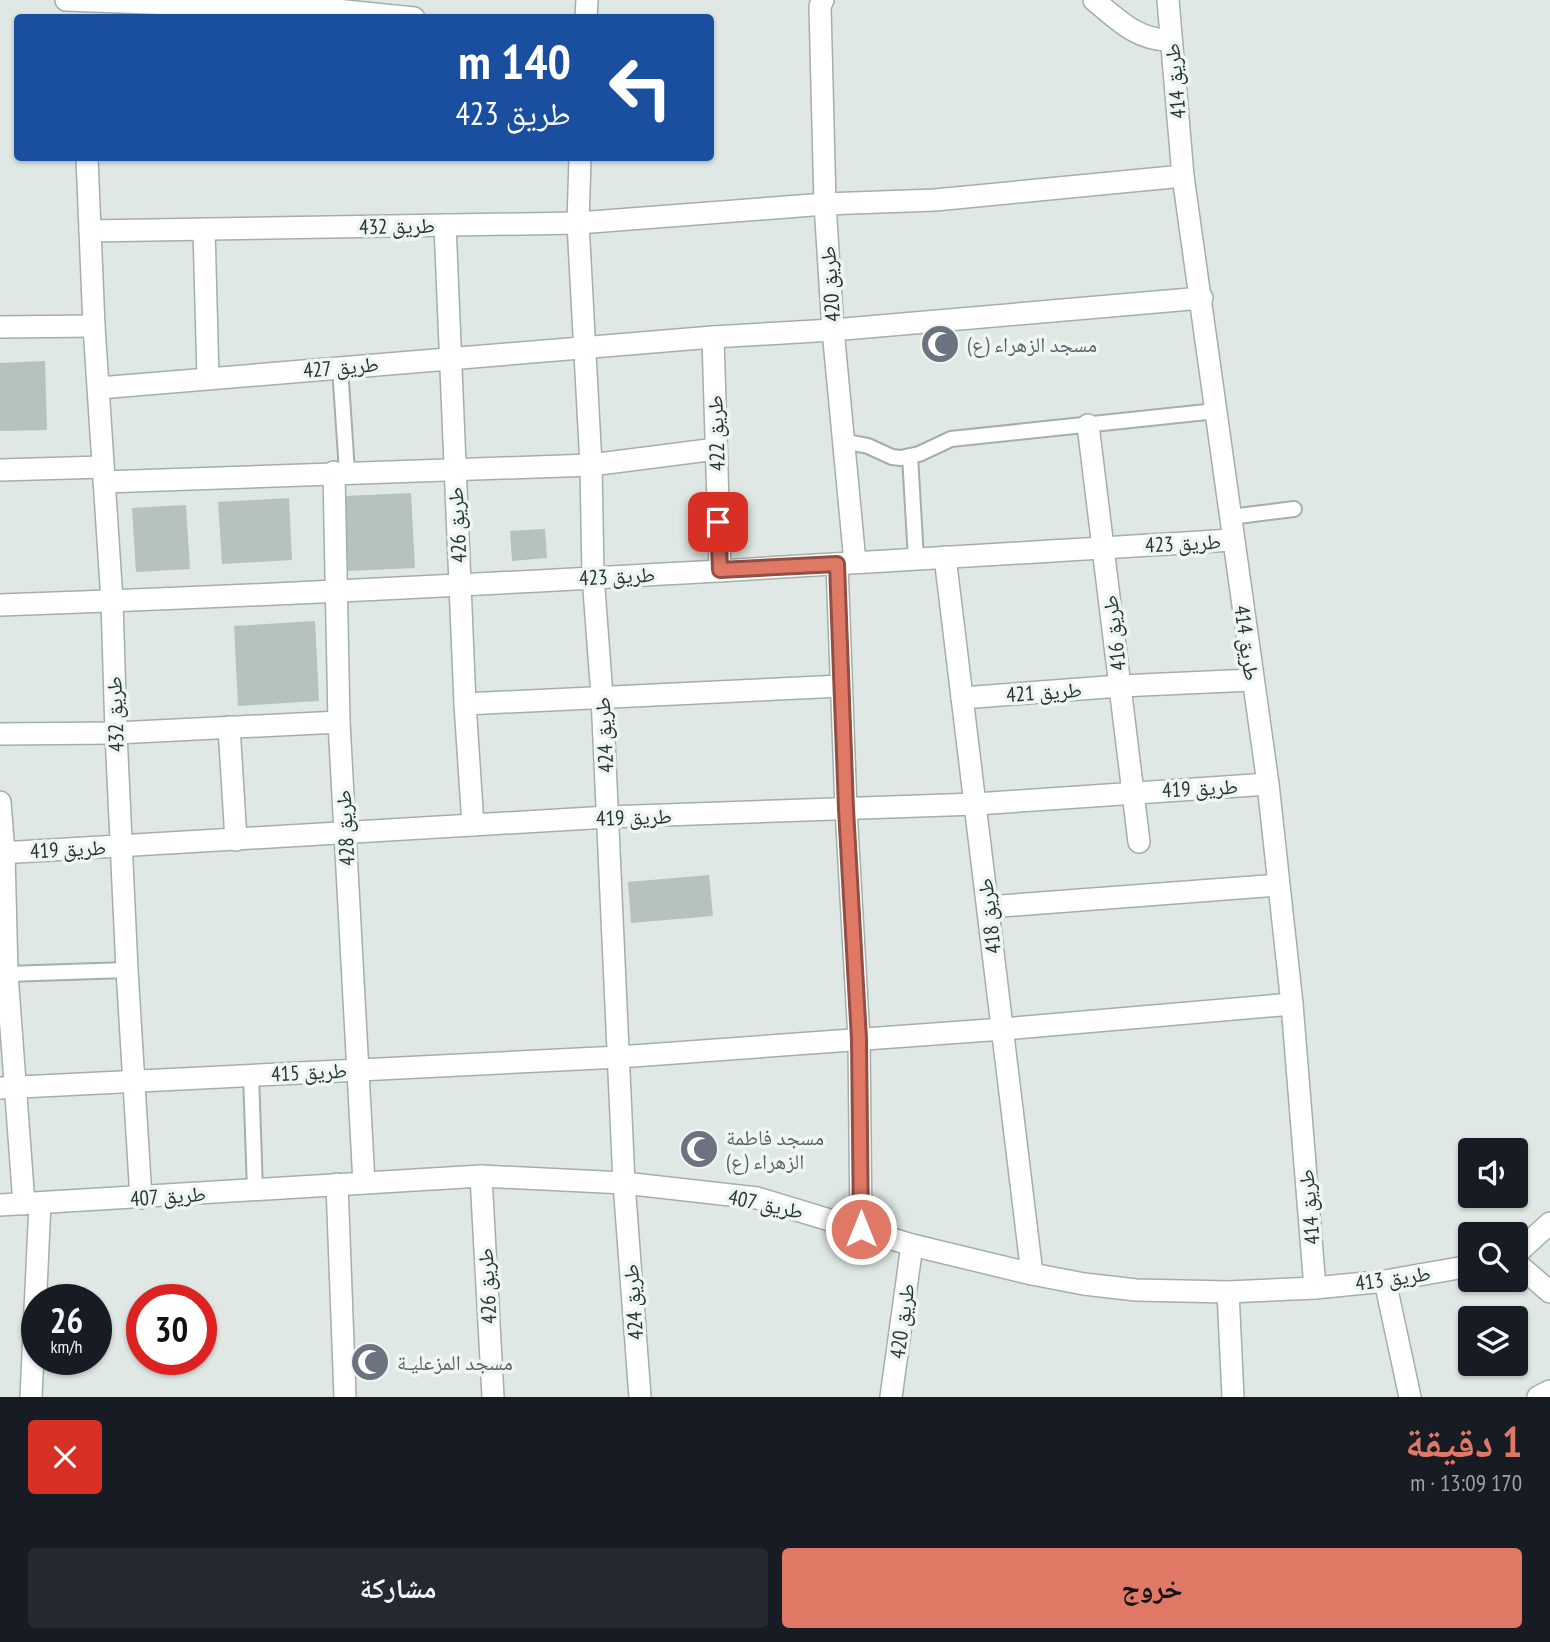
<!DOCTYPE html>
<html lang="ar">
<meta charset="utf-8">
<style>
:root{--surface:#171b24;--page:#242831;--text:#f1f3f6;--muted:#9ea1a6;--accent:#df7966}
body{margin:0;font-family:"PT Sans Narrow","Noto Naskh Arabic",sans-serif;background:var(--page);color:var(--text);direction:rtl;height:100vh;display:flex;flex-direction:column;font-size:26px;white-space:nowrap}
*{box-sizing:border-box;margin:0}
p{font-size:23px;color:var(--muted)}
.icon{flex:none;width:38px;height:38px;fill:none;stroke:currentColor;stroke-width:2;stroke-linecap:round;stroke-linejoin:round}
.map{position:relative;height:1397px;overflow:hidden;direction:ltr}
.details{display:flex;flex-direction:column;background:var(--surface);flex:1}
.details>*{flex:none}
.hud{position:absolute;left:14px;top:14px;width:700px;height:147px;border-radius:7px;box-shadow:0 2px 5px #0004;direction:rtl;background:#1a4fa0;color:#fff;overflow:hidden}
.buttons{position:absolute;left:1458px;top:1138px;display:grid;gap:14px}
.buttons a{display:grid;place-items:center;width:70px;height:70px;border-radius:7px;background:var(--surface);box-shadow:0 2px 5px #0004;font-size:35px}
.speed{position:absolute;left:21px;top:1284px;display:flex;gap:14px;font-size:35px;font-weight:700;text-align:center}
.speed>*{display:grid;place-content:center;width:91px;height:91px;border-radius:50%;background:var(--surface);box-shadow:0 2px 5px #0004;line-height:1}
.speed small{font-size:18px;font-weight:400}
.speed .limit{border:10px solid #d22;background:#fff;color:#111}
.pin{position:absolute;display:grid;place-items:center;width:60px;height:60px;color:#fff;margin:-30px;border-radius:14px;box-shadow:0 4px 10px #0006}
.me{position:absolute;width:77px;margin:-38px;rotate:0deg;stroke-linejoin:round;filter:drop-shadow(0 0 5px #0008)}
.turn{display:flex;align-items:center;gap:24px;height:147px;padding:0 28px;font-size:32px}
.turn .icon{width:91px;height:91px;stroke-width:2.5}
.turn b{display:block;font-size:49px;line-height:60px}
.round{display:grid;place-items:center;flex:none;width:74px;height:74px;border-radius:7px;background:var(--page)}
.summary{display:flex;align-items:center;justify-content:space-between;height:119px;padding:0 28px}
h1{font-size:42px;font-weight:700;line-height:52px;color:var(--accent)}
.primary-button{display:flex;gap:14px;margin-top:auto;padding:14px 28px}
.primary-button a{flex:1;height:80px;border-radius:7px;background:var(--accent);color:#111;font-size:28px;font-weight:700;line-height:80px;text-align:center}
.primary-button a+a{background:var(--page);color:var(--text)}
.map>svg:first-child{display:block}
</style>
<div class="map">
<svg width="1550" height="1397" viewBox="0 0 1550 1397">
<rect width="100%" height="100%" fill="#dfe8e4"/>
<g fill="#b5c3bc">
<polygon points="45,361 47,430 0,431 0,363"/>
<polygon points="411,493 415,568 348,571 345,496"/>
<polygon points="289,498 292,560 222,564 218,502"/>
<polygon points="186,505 190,569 136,572 132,508"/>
<polygon points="545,529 547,558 512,561 510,531"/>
<polygon points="315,621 319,701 238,706 234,626"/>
<polygon points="709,875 713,916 631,923 628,882"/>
</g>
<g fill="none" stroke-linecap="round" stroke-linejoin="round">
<defs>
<g id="lane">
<polyline points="340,367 347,472"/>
<polyline points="843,441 868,446 892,457 901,458 919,454 951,439 1216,411"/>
<polyline points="910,456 916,559"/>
<polyline points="1230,517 1294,509"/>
<polyline points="7,974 127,970"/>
<polyline points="251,1075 255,1190"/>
</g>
<g id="street">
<polyline points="66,0 336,10 414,18"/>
<polyline points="823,0 820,6 825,204 833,330 855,562"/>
<path d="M1094 0C1118 20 1138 41 1171 40"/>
<polyline points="1168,0 1183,176 1268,784 1292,1004 1315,1288"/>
<polyline points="586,18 587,0"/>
<polyline points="87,158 94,326 112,601 116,733 127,970 141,1198"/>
<polyline points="580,158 578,223 591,465 593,576 602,696 624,1183 640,1397"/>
<polyline points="445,225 465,704 473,825"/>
<polyline points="204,229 208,378"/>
<polyline points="90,231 578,223 825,204 935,200 1183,176"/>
<polyline points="0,327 94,326"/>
<polyline points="713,337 720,571"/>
<polyline points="99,388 713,337 833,330 1202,298"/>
<polyline points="1088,425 1139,842"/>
<polyline points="0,470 103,467"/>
<polyline points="334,472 339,722 364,1183"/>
<polyline points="104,482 591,465 716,449"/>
<polyline points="945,557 1032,1274"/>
<polyline points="837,564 846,809 859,1039 861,1229"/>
<path d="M0 605C411 591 822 565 1233 540"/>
<polyline points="962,698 1120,686 1252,680"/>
<polyline points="465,704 841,686"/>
<polyline points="229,727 236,840"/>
<polyline points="0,734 116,733 339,722"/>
<polyline points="0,802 4,853 7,974 24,1204"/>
<polyline points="0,853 608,817 976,804 1268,784"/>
<polyline points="988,907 1278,885"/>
<polyline points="0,1088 619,1057 1003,1029 1292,1004"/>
<polyline points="481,1176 493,1397"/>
<polyline points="337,1184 345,1397"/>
<polyline points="0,1205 481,1176 624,1183 757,1198 912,1245 1032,1274 1084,1284 1136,1290 1228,1292 1315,1288 1385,1281 1470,1266"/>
<polyline points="1516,1254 1550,1223"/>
<polyline points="1516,1263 1550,1292"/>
<polyline points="1385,1281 1410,1397"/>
<polyline points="1228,1292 1233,1397"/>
<polyline points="31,1397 40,1203"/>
<polyline points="891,1397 912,1245"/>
<polyline points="1538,1397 1550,1391"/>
</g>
</defs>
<use href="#lane" stroke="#a3afaa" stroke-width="18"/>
<use href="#street" stroke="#a3afaa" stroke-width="24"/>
<use href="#lane" stroke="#fff" stroke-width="14"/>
<use href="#street" stroke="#fff" stroke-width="21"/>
</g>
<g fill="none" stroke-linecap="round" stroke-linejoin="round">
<defs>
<polyline id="route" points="718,522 720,570 837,564 846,809 859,1039 861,1229"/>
</defs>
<use href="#route" stroke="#914f42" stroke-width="18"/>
<use href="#route" stroke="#df7966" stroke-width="12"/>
</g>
<defs>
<symbol id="mosque-disc" viewBox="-11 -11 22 22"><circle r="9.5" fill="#6b7280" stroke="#eff6f2"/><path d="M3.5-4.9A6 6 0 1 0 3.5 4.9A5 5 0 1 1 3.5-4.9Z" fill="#fff"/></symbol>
</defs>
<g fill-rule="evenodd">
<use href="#mosque-disc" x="918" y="322" width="44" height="44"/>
<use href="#mosque-disc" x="677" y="1127" width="44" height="44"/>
<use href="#mosque-disc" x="348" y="1340" width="44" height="44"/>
</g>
<g text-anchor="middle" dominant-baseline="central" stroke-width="7" stroke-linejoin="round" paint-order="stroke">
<g font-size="21" fill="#23362f" stroke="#eff6f2">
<text transform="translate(1175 81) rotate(-95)">طريق 414</text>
<text transform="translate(397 226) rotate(-1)">طريق 432</text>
<text transform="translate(830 284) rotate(-94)">طريق 420</text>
<text transform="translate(341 367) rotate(-5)">طريق 427</text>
<text transform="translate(716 433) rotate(-92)">طريق 422</text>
<text transform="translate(457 525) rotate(-93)">طريق 426</text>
<text transform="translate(1183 543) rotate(-3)">طريق 423</text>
<text transform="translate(617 576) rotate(-3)">طريق 423</text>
<text transform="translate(1114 633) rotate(-97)">طريق 416</text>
<text transform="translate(1247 643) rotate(82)">طريق 414</text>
<text transform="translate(1044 692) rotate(-4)">طريق 421</text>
<text transform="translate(115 714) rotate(-92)">طريق 432</text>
<text transform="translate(604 735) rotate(-93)">طريق 424</text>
<text transform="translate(1200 788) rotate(-3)">طريق 419</text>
<text transform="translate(634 817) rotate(-2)">طريق 419</text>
<text transform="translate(345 828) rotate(-93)">طريق 428</text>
<text transform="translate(68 849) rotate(-3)">طريق 419</text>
<text transform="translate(989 916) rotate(-97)">طريق 418</text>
<text transform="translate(309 1072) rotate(-3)">طريق 415</text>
<text transform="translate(168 1196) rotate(-4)">طريق 407</text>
<text transform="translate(766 1204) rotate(12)">طريق 407</text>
<text transform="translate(1309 1207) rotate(-95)">طريق 414</text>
<text transform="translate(1393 1278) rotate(-8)">طريق 413</text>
<text transform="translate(487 1286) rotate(-93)">طريق 426</text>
<text transform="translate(633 1302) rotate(-94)">طريق 424</text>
<text transform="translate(902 1321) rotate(-82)">طريق 420</text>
</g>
<g font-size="21" fill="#5b616d" stroke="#eff6f2" text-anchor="start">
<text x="967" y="344">مسجد الزهراء (ع)</text>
<text x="726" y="1137">مسجد فاطمة<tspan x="726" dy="24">الزهراء (ع)</tspan></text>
<text x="397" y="1362">مسجد المزعليـة</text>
</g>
</g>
</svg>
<div class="buttons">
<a><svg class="icon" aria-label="sound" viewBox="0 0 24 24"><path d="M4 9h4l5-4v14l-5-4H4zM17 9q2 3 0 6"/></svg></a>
<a><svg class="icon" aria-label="search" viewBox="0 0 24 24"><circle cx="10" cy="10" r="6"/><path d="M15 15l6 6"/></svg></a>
<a><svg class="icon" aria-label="layers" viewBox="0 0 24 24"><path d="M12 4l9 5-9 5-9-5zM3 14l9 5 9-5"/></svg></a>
</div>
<div class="speed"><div>26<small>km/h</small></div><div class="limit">30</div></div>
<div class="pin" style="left:718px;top:522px;background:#d93025"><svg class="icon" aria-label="arrive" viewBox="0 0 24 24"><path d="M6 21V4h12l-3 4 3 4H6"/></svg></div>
<svg class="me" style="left:861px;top:1229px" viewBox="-20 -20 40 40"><circle r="17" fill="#df7966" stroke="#fff" stroke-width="3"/><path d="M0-11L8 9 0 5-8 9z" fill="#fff"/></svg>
<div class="hud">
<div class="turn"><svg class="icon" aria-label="left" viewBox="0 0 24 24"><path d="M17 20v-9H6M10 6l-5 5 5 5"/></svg><div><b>140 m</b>طريق 423</div></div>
</div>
</div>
<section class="details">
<div class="summary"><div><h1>1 دقيقة</h1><p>170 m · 13:09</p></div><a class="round" style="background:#d93025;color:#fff"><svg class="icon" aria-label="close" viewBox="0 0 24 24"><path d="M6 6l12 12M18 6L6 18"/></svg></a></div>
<div class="primary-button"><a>خروج</a><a>مشاركة</a></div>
</section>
